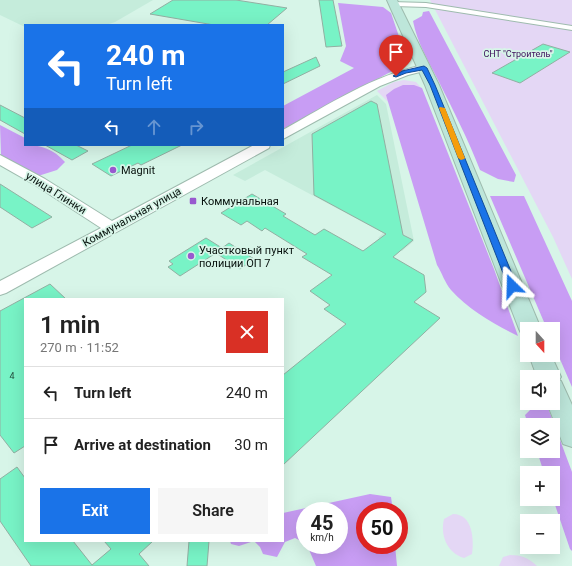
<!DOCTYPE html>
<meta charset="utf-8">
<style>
:root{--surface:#fff;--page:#f6f6f6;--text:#222;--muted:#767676;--line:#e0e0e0;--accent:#1a73e8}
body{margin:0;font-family:Roboto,sans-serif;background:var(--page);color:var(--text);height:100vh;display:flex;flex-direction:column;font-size:15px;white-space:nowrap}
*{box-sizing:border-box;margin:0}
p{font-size:13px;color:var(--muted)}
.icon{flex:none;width:22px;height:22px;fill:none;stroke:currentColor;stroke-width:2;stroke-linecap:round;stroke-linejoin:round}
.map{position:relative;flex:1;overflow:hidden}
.drawer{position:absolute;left:24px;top:298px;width:260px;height:244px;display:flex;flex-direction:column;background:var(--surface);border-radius:0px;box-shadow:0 4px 16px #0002}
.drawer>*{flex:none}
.banner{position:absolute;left:24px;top:24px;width:260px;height:122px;border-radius:0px;box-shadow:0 4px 16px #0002;background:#1a73e8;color:#fff;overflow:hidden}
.needle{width:26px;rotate:159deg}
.buttons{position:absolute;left:520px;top:322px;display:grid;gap:8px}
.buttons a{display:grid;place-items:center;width:40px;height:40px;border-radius:0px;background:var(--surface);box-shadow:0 4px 16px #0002;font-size:20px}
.speed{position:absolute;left:296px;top:502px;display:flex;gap:8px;font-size:20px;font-weight:700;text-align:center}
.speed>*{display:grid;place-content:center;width:52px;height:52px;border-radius:50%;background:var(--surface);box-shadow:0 4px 16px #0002;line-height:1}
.speed small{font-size:10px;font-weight:400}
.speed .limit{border:6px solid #d22;background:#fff;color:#111}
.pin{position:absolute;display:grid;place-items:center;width:34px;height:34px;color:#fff;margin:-41px -17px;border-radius:50% 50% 50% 0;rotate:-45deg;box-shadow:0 0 4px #0007}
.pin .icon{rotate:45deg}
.me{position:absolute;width:44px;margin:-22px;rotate:338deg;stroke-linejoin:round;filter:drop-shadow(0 0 3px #0008)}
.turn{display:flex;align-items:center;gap:14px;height:84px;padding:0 16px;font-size:18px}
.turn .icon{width:52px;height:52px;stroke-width:2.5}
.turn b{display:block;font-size:28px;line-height:34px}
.lanes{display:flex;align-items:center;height:38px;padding:0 16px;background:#0003;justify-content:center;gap:20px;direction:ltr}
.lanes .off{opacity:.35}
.round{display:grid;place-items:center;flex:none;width:42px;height:42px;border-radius:0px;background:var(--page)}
.summary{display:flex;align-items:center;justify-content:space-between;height:68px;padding:0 16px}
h1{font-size:24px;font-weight:600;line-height:30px}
.primary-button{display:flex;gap:8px;margin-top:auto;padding:8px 16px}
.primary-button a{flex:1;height:46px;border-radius:0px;background:var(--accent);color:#fff;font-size:16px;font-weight:600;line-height:46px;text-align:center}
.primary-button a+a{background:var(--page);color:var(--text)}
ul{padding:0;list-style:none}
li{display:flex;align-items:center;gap:12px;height:52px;padding:0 16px;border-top:1px solid var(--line)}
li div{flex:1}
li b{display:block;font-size:15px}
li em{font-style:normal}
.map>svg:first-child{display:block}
</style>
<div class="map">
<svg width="572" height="566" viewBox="0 0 572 566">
<rect width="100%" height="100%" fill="#d7f5e8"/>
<g fill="#c5ecdb">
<polygon points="0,0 153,0 115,22 106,25 25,25 25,27 0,15"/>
<polygon points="377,95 386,104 414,241 402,251 378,238 383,233 265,170 245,181 233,175"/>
</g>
<g fill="#e4d7f5">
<polygon points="430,0 572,0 572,279 553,237"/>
<polygon points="404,80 416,82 423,90 390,104 377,91 394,82"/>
<path d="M453 514C473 514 474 540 472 554L464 558C447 553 440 535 444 519Z"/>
<path d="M510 555C521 555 529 558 537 566H499L503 557Z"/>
</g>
<g fill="#c89df4">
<polygon points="338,3 383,7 391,13 406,57 405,61 398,68 283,129 283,106 354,68 340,61 346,46"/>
<path d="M429 11 516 175 514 182 498 179 480 170C468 139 453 110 438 80 428 61 417 42 413 21L422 16 423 12Z"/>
<path d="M403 85H414L422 88 494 269 518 336C494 324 469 310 451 290 445 283 442 273 437 265L386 95 394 89Z"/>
<path d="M0 125 25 138V145C42 145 53 149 65 162L57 170 38 176 1 155Z"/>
<polygon points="490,196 524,196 572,301 572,387 553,343 553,329 547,329"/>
<polygon points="547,405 572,472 572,551 570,549 553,499 553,473 544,473 537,451 553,451 553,425 528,425 525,415 531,409"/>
<polygon points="370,494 391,497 393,511 365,511 365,545 395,545 397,566 316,566 307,545 339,545 339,511 305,511 305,543 295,538 285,542 277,557 263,554 260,547 254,541 239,546 231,544 230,541 283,541 283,513"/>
</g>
<g fill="#78f3c6" stroke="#92afa2">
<polygon points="173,0 236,0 287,8 267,25 214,25 150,14"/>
<polygon points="319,0 333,0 342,46 326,47"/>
<polygon points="543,44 570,52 520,83 492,73"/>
<polygon points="316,57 320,66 283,84 283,72"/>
<polygon points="371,101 377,104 403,235 413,240 393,257 424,275 426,292 414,302 440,318 283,465 283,375 346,324 324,309 330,305 310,291 332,275 302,257 307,254 265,228 262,231 247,221 241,225 221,213 252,194 286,214 283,216 315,235 324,229 363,251 386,234 314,195 312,134"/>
<polygon points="0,105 25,118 25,134 0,120"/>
<polygon points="45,145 76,145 88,151 72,160"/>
<polygon points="132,145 182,145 141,165 138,163 111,176 92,164"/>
<polygon points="0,184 52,217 32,228 0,207"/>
<polygon points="206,238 222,248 229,243 254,259 240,269 216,253 180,276 168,267 173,264 169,261"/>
<polygon points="50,284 66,299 25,299 25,446 14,453 0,435 0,311"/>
<polygon points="17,467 25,478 25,541 73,541 92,565 111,549 104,541 153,541 139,554 149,566 31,566 0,521 0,479"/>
<polygon points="189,541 209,541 207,566 187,566"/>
</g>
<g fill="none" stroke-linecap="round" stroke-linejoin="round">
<defs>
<polygon id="minor" points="391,2 426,3 572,26 572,30 426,7 394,6 391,6"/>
<g id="tertiary">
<path d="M424 65 429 68 428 70 408 75 380 86 283 139V130C328 105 373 75 424 65Z"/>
<polygon points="254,145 270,145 269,148 6,293 0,295 0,281 101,228 35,185 0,165 0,155 45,179 112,221"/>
</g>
<g id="secondary">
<polygon points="387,0 397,0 439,85 541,329 527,329 527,336 522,335 519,329 425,85"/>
<polygon points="529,355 551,355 561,377 559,380 561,381 572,405 572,447 563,444 547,403 553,403 553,377 537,377"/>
</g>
</defs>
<use href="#minor" stroke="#9ebbae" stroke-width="2"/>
<use href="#tertiary" stroke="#9ebbae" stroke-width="2"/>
<use href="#secondary" stroke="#9ebbae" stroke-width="2"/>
<use href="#minor" fill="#fff" fill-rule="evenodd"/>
<use href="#tertiary" fill="#fff" fill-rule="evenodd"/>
<use href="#secondary" fill="#bde6da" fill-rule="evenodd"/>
</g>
<polygon fill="#1a73e8" stroke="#114b97" points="424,66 427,68 435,85 517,286 516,288 509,288 508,286 430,85 422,70 406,73 396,77 393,76 402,71"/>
<polygon fill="#f59e0b" points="440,107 445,108 465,158 464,159 461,160 458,158 439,108"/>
<g fill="#9859cf" stroke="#d7f5e8" stroke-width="1.5">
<circle cx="113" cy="170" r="4"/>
<rect x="189" y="197" width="8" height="8" rx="2"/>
<circle cx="191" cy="256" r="4"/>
</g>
<g text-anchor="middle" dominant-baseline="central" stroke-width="3.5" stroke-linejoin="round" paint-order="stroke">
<g font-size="9" fill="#3c0f5b" stroke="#d7f5e8">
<text x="518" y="54">СНТ "Строитель"</text>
</g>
<g font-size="9" fill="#234a3b">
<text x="12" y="376">4</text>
</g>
<g font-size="11" fill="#07110d" stroke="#d7f5e8" text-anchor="start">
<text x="121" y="170">Magnit</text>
<text x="201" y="201">Коммунальная</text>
<text x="199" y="250">Участковый пункт<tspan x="199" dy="13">полиции ОП 7</tspan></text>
</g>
<g font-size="11" fill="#07110d" stroke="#d7f5e8">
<text transform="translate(56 193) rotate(32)">улица Глинки</text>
<text transform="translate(132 217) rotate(-29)">Коммунальная улица</text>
</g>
</g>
</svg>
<div class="buttons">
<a><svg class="needle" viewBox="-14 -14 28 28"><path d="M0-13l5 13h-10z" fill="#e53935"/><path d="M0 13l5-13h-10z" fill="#767676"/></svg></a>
<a><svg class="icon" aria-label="sound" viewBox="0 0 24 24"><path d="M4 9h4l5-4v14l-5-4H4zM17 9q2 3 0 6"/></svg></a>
<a><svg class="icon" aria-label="layers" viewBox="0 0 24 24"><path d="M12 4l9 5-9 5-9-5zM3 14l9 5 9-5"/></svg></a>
<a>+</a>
<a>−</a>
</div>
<div class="speed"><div>45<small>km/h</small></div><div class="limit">50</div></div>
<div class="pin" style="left:396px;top:76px;background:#d93025"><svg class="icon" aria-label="arrive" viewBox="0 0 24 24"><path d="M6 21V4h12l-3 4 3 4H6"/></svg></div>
<svg class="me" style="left:512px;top:286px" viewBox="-20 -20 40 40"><path d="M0-17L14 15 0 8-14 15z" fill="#1a73e8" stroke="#fff" stroke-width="4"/></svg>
<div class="banner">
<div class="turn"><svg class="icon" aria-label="left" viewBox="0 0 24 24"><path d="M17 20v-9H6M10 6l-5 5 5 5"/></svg><div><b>240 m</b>Turn left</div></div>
<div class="lanes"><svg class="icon" aria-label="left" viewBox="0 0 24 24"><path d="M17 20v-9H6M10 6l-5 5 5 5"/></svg><svg class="icon off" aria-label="ahead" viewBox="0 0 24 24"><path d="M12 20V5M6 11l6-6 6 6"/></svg><svg class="icon off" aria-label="right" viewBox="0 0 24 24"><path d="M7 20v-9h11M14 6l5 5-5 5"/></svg></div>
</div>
<section class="drawer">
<div class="summary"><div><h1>1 min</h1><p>270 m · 11:52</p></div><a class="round" style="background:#d93025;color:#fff"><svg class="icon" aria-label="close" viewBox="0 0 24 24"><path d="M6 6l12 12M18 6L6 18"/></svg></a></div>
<ul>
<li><svg class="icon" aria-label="left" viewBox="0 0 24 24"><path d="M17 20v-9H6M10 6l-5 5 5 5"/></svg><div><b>Turn left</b></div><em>240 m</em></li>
<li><svg class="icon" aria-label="arrive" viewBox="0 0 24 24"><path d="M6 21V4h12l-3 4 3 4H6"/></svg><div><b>Arrive at destination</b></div><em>30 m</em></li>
</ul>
<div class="primary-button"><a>Exit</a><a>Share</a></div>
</section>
</div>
